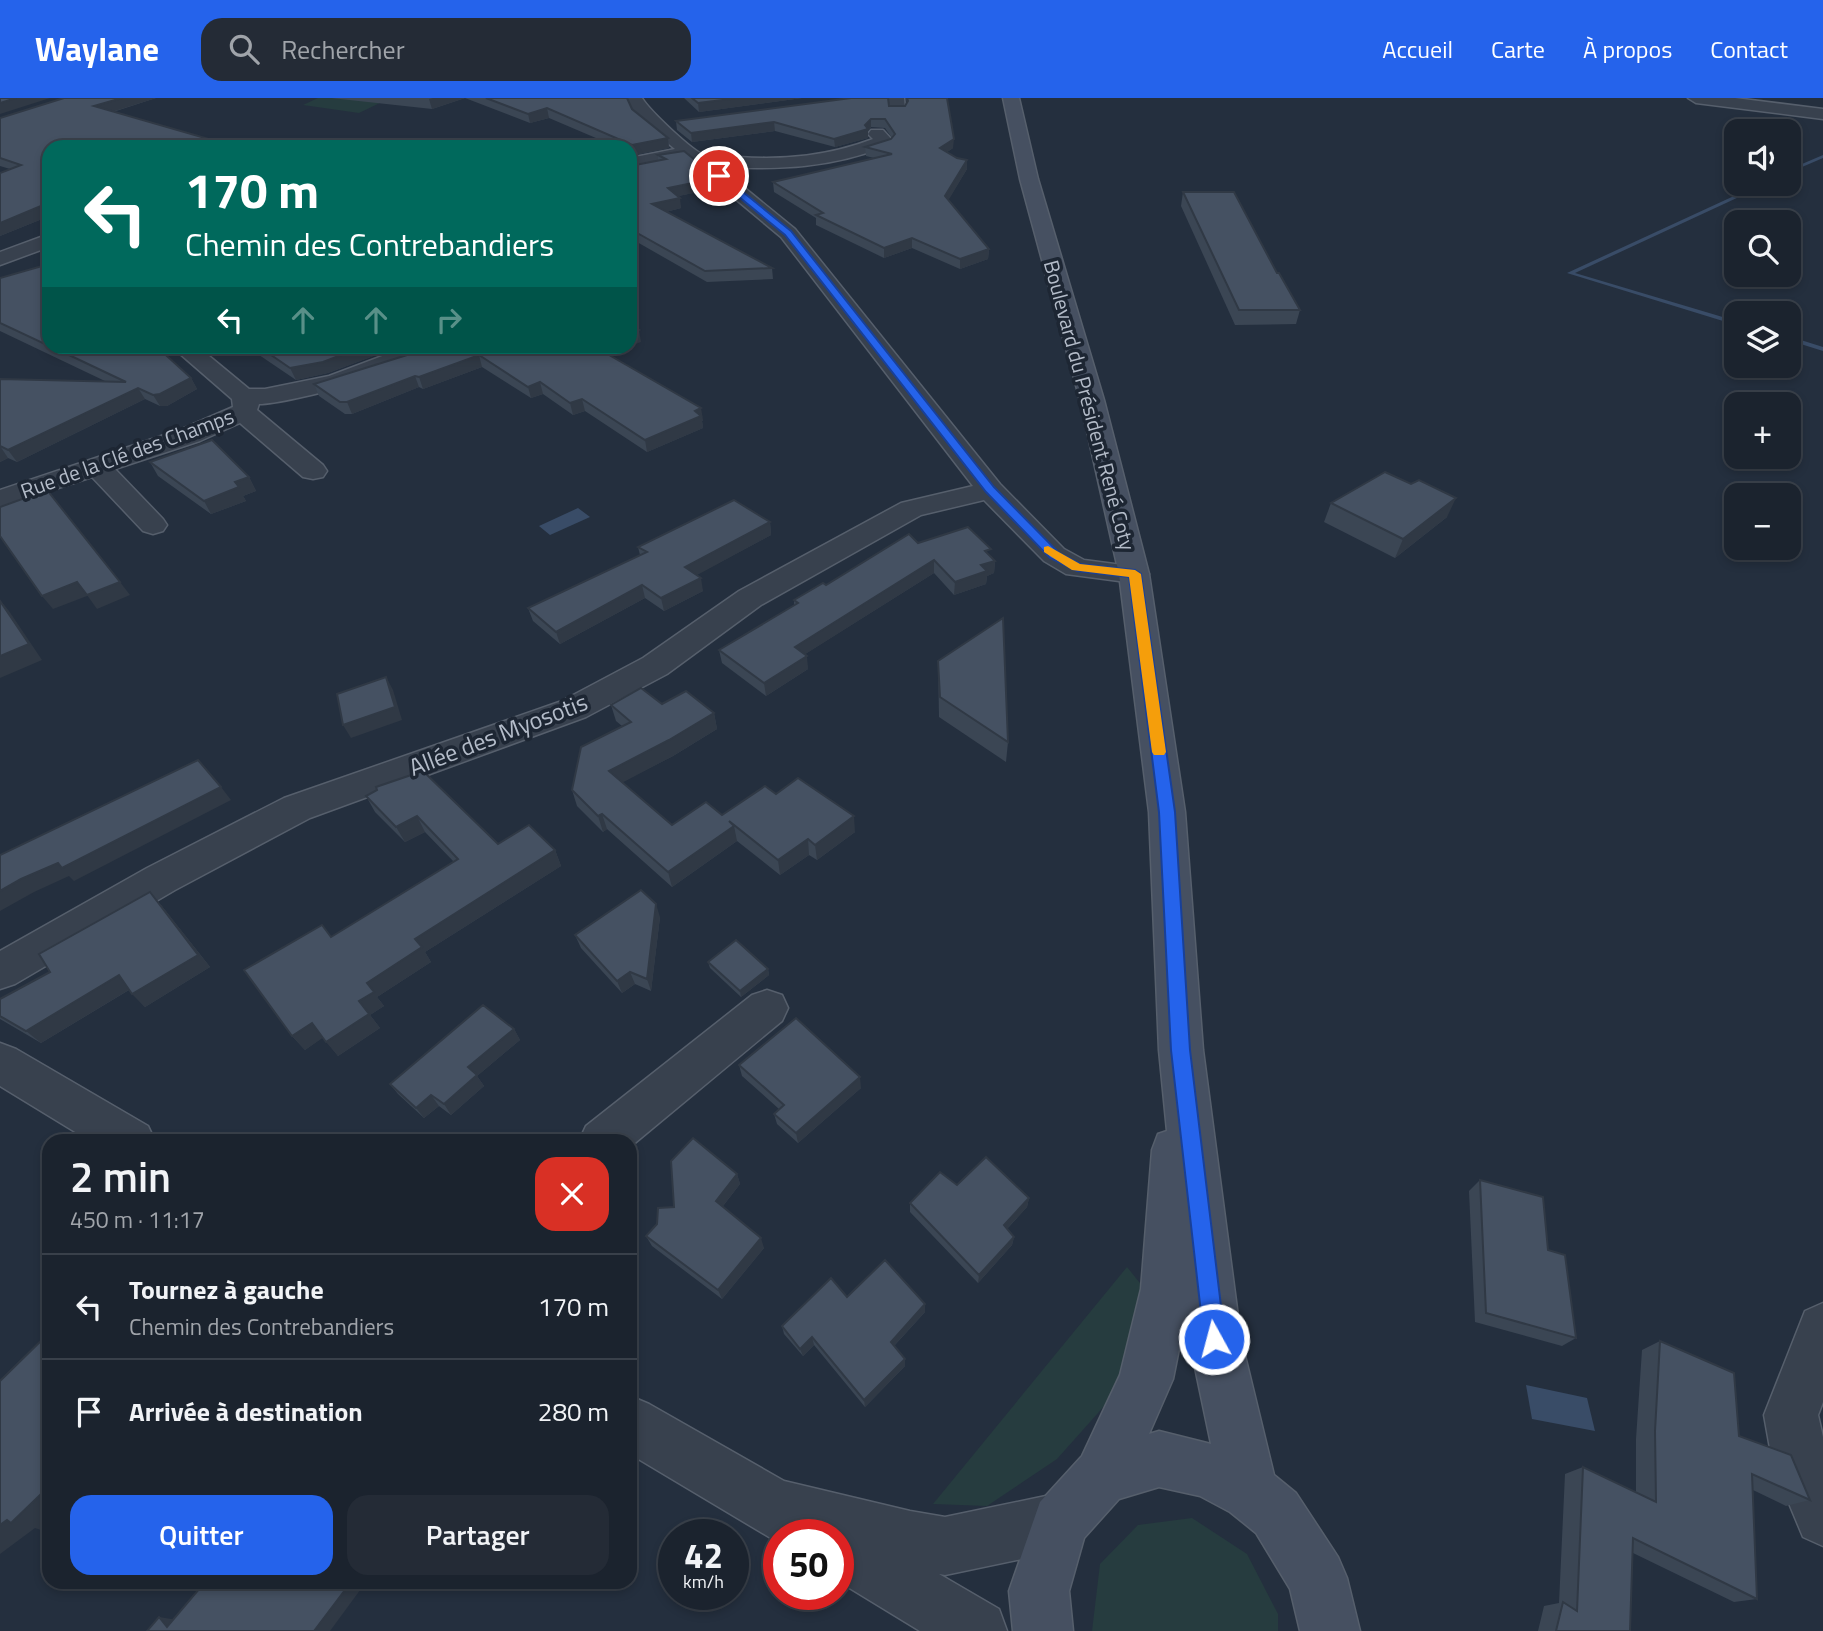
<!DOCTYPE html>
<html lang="fr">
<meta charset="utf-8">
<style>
:root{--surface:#1b232e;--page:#242b36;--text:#f1f3f6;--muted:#a0a4aa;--line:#39404a;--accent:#2563eb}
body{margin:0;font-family:"Titillium Web",sans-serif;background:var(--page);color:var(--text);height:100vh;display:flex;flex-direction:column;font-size:26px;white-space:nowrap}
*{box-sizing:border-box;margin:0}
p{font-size:23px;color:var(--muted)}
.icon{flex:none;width:38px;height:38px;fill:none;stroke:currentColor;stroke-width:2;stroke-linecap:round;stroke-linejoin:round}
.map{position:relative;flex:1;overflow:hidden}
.panel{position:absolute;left:42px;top:1036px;width:595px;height:455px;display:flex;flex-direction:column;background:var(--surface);border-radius:21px;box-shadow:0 4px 10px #0003,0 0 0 2px var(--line)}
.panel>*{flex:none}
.guide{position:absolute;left:42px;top:42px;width:595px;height:214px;border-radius:21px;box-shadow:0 4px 10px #0003,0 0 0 2px var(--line);background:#00695c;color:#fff;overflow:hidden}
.controls{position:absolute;left:1724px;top:21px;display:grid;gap:14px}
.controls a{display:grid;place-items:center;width:77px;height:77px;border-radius:14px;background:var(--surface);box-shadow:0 4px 10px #0003,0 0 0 2px var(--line);font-size:35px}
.speed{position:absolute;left:658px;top:1421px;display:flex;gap:14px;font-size:35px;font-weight:700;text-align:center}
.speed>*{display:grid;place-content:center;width:91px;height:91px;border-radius:50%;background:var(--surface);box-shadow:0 4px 10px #0003,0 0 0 2px var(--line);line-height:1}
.speed small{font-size:18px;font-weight:400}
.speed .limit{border:10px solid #d22;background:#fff;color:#111}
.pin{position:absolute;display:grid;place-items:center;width:60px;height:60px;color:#fff;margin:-30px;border:4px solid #fff;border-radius:50%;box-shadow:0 2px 7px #0007}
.me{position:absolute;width:77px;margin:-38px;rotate:353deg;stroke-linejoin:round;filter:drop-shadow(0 0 5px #0008)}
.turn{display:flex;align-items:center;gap:24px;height:147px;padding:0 28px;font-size:32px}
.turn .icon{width:91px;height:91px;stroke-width:2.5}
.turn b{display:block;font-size:49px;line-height:60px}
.lanes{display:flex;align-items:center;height:66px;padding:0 28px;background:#0003;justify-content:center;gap:35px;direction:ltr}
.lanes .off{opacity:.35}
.round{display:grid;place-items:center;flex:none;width:74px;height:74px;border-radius:21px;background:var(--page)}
.overview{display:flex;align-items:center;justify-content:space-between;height:119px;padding:0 28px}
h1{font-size:42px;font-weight:600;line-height:52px}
.action{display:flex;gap:14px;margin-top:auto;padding:14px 28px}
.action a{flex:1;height:80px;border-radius:21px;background:var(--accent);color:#fff;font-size:28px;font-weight:600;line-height:80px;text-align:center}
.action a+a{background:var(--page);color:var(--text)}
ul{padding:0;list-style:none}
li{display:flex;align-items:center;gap:21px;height:105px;padding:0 28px;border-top:2px solid var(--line)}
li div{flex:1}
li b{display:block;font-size:26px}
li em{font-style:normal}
header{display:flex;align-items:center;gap:42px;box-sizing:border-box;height:98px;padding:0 35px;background:var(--accent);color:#fff}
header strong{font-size:33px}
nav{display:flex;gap:38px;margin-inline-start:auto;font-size:24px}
.search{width:490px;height:63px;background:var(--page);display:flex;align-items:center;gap:18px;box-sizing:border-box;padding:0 24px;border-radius:21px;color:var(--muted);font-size:26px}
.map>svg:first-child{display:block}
</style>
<header>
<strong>Waylane</strong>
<div class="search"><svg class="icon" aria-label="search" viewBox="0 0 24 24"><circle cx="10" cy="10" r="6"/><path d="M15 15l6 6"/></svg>Rechercher</div>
<nav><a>Accueil</a><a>Carte</a><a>À propos</a><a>Contact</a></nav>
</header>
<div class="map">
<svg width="1823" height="1533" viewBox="0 0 1823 1533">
<rect width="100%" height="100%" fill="#242f3e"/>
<g fill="#263c3f">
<polygon points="318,0 360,0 384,3 359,15 303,7"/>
<polygon points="1127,1169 1144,1190 1114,1297 1057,1361 987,1408 933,1406"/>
<polygon points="1192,1420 1247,1456 1278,1516 1278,1533 1092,1533 1100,1466 1138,1427"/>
</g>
<g fill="#394c67">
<polygon points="578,410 590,419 550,437 539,428"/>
<polygon points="1526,1287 1587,1300 1595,1333 1532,1321"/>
</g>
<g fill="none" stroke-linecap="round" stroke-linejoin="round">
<g fill="#394c67" fill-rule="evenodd">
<polygon points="1823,57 1823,60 1788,75 1788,72"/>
<polygon points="1760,86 1767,86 1575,175 1736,223 1736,227 1567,175"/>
<polygon points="1788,238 1823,249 1823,253 1788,242"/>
</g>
<defs>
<g id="minor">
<path d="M626 0H642C649 12 693 54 706 58 715 61 729 59 739 59 786 62 828 58 873 41L868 36 871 32H883L893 43 890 47C830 70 782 72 719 69L795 131 1000 386 1064 451 1084 462 1145 470 1149 476 1145 482 1134 485 1066 476 1044 463 984 402 921 417 761 507 667 576 586 619 310 720 175 792 15 886 0 891V853L147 770 284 700 562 603 643 560 739 493 901 405 973 388 781 139 686 60 630 70V60L675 51 636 19Z"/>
<polygon points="888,0 904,0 905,12 903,15 891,15"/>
<polygon points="1688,0 1735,0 1823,11 1823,21 1696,5"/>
<polygon points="49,136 49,149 0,167 0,154"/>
<path d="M171 248H197L249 291H265L329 278 409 248H441C426 270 288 306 259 306L257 312 323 367 327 373 323 379 313 381 303 379 240 325 200 343 115 371 163 421 167 427 163 433 153 436 143 433 92 379 0 409V392L182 331 233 309 232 301Z"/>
<polygon points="767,892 782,897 788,910 782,923 630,1049 630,1043 579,1043 586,1028 752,897"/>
<polygon points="1823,1205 1823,1304 1818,1317 1823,1339 1823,1448 1803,1439 1773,1367 1764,1317 1805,1213"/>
</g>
<g id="tertiary">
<polygon points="0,945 16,951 148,1028 155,1043 90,1043 0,988"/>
<polygon points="630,1298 649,1306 784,1383 910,1413 945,1419 1060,1395 1080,1404 1089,1424 1080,1444 1060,1453 945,1477 939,1476 999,1511 1007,1533 920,1533 838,1483 838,1437 779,1437 779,1445 630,1356"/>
</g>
<path id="secondary" d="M1003 0H1019L1038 81 1104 302 1149 476 1185 714 1203 952 1241 1241 1274 1377 1296 1395 1338 1459 1347 1480 1360 1533H1300L1290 1491 1256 1435 1230 1414 1200 1398 1159 1389 1119 1401 1084 1440 1069 1493 1073 1533H1013L1009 1493 1040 1404 1082 1358 1120 1277 1141 1191 1152 1052 1158 1036 1167 1033 1159 952 1149 714 1119 476 1080 302 1020 81ZM1186 1216 1189 1241 1211 1346 1159 1333 1149 1336 1173 1281Z"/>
</defs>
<use href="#minor" stroke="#565f6c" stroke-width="3"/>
<use href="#tertiary" stroke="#565f6c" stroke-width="3"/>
<use href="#secondary" stroke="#565f6c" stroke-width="3"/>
<use href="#minor" fill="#38414e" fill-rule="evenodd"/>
<use href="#tertiary" fill="#38414e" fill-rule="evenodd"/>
<use href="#secondary" fill="#465061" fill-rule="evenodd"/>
</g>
<g fill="#3b4654">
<polygon points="64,0 156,0 113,14 219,44 221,49 49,49 49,121 47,119 0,138 0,75 10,71 0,68 0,20"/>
<polygon points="331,0 627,0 632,11 668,40 669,50 634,57 630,55 630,49 617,49 549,20 530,25 465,0 432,11"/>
<polygon points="684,0 802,0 699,14"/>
<polygon points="906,0 947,0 953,50 947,54 967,71 948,102 989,151 988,161 960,171 912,150 884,160 816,127 816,120 774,94 773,84 874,60 866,58 865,49 891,41 892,40 885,30 871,29 868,33 868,40 835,49 775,33 692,44 677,32 676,23 905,8 907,5"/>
<polygon points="658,57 717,80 718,90 678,98 681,110 666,114 772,170 773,181 707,184 630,140 630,68 658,62"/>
<polygon points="1183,94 1277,175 1300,212 1296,226 1235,227 1181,108"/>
<polygon points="49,166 49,248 156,248 191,280 197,291 167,308 160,308 145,301 17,364 8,360 0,364 0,281 107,284 0,233 0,180"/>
<polygon points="246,248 400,248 328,275 296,282"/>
<polygon points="425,248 629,248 609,257 703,322 702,323 703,330 647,354 585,313 573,317 543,296 531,300 482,269 423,291 419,289 352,316 345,316 319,298 314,286 407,257"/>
<polygon points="150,364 249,379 256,393 243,398 246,403 211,416 158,378"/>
<polygon points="1331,405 1447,419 1395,460 1324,424"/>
<polygon points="770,424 771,437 696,477 703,493 664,513 645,500 560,546 533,523 528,510 640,457 638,449"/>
<polygon points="918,445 991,458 995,463 994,475 987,478 986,486 954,497 934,475 805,556 808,571 766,598 722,565 719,552 794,508 794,502"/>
<polygon points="938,563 1008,644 1006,664 939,619"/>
<polygon points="662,606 714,615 717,631 673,658 622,684 672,727 722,717 776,696 855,734 817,762 809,757 780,777 737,743 672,789 607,731 603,734 577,708 572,692 622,628 616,623 611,607"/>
<polygon points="366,698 498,746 555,752 561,768 425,854 431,864 377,899 384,908 370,917 380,930 338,958 323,939 305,952 292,938 331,839 454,764 425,734 405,744 375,714"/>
<polygon points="161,807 210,869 145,909 129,892 41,945 0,921 0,901 50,874"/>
<polygon points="660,819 651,893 635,886 622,895 581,850 575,837"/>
<polygon points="708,864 768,871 769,877 741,899 710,870"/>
<polygon points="514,931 520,942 477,978 484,988 451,1017 439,1008 424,1020 398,996 390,986"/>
<polygon points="739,967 861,990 798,1045 777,1026 774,1016 779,1011 742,978"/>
<polygon points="737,1076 740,1086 723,1108 764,1150 722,1201 652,1148 646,1138 674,1109"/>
<polygon points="1480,1082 1548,1152 1576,1240 1562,1248 1475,1224 1469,1093"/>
<polygon points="957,1087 1029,1100 1027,1109 1007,1131 1014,1139 1012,1147 978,1185 910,1114 910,1105"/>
<polygon points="847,1199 925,1214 894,1248 905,1268 865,1309 814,1247 803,1258 784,1236 782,1228"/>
<polygon points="1660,1243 1739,1338 1810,1402 1786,1408 1753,1392 1757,1501 1734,1504 1633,1455 1630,1533 1538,1533 1544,1508 1559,1505 1565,1376 1583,1369 1636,1395 1636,1341 1642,1252"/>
</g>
<g fill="#303945">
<polygon points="16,0 50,0 0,16 0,5"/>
<polygon points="122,0 156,0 99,18 94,8"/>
<polygon points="433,0 465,0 432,11 429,1"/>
<polygon points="739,0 802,0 699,14 698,5"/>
<polygon points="547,10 549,20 530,25 528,16"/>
<polygon points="871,21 871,29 868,33 868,40 835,49 834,41 865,27"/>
<polygon points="774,24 775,33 692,44 691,35"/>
<polygon points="668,40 669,50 634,57 632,47"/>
<polygon points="954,41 953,50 940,59 940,50"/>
<polygon points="219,44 221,49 203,49"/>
<polygon points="967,62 967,71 945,108 945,98"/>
<polygon points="717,80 718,90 669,100 668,90"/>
<polygon points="680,100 681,110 654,117 652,106"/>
<polygon points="41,108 47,119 0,138 0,125"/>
<polygon points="912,140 912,150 884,160 884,150"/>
<polygon points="989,151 988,161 960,171 960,161"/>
<polygon points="639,232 641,244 630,248 630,236"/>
<polygon points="365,248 400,248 328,275 296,282 290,270"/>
<polygon points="600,248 629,248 599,261 597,250"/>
<polygon points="479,257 482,269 423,291 419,279"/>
<polygon points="415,278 419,289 352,316 347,304"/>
<polygon points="191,280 197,291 167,308 160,308 153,297"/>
<polygon points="540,284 543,296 531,300 528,289"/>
<polygon points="138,290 145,301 17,364 8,352"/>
<polygon points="582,301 585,313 573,317 570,305"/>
<polygon points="701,310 703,322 702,323 703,330 647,354 645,342"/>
<polygon points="0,348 8,360 0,364"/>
<polygon points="249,379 256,393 243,398 246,403 211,416 204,403 235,384"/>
<polygon points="1456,400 1447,419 1395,460 1403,441"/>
<polygon points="770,424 771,437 688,482 685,469"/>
<polygon points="934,462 934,475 796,562 795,549"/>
<polygon points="995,463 994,475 987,478 986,486 954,497 955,484 981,467"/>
<polygon points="701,480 703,493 664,513 661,500"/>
<polygon points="77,484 87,498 53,511 42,498"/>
<polygon points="120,484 130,497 97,511 87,497"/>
<polygon points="642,487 645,500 560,546 556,534"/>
<polygon points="0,502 9,513 42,562 0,580"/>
<polygon points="807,558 808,571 766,598 764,585"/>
<polygon points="386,579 393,592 402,622 351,640 343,627"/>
<polygon points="714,615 717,631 673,658 614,689 609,673"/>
<polygon points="221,689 231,702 74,783 69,778 34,794 0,813 0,793 21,781"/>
<polygon points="602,716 607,731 603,734 598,718"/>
<polygon points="417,718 425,734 405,744 396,729"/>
<polygon points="854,718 855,734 817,762 815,747"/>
<polygon points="734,728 737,743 672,789 668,774"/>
<polygon points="808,741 809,757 780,777 778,762"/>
<polygon points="555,752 561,768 425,854 431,864 377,899 384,908 370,917 380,930 338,958 326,944 359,903 367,885 415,841"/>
<polygon points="150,794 161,807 210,869 145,909 132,896"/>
<polygon points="656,806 660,819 651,893 647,881"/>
<polygon points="768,871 769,877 741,899 740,893"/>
<polygon points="630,874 635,886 622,895 617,883"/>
<polygon points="119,877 132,890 41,945 26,933"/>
<polygon points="312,925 324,939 305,952 292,938"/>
<polygon points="514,931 520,942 477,978 484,988 451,1017 444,1006 468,969"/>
<polygon points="860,979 861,990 798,1045 796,1035"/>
<polygon points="431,997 439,1008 424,1020 416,1010"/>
<polygon points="737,1076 740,1086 719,1113 716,1103"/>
<polygon points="1029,1100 1027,1109 1002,1136 1004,1127"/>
<polygon points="1014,1139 1012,1147 978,1185 979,1177"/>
<polygon points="761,1140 764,1150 722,1201 718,1192"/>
<polygon points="925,1206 925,1214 891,1251 891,1244"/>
<polygon points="812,1239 814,1247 803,1258 800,1251"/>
<polygon points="905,1261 905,1268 865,1309 864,1302"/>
<polygon points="40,1397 49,1399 49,1424 41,1432 35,1430 0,1456 0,1427"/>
<polygon points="351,1484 366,1484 330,1533 314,1533"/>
<polygon points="159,1519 177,1522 167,1529"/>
</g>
<g fill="#455162" stroke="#303945" stroke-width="2">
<polygon points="0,0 16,0 0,5"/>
<polygon points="64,0 122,0 94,8 219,44 203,49 49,49 49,115 41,108 0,125 0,75 21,67 0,60 0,20"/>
<polygon points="486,0 627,0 632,11 668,40 632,47 547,10 528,16"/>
<polygon points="692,0 739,0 698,5"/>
<polygon points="851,0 888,0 889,8 905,8 908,3 907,0 947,0 954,41 940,50 957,60 967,62 945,98 989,151 960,161 912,140 884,150 816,117 823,115 773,84 892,56 865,49 891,41 895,36 885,21 871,21 865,27 868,31 834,41 774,24 691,35 676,23"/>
<polygon points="684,53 717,80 668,90 680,100 652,106 772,170 705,173 630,131 630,68 666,61 658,57"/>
<polygon points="1183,94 1234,94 1277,175 1279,175 1300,212 1239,212"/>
<polygon points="49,166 49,248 0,225 0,180"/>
<polygon points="630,227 639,232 630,236"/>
<polygon points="50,248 156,248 191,280 160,296 153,297 138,290 8,352 0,348 0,281 126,284"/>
<polygon points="258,248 365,248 323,264 290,270"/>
<polygon points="425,248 600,248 597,250 701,310 695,313 701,318 645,342 582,301 570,305 540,284 528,289 479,257 419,279 415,278 347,304 340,304 314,286 407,257"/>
<polygon points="212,342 249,379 235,384 239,389 204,403 150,364"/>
<polygon points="1385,374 1411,386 1419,382 1456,400 1403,441 1331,405"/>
<polygon points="47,392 120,484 87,497 77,484 42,498 0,438 0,409"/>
<polygon points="734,402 770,424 685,469 701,480 661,500 642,487 556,534 528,510 647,454 638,449"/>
<polygon points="968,429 991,451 985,453 995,463 981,467 987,473 955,484 934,462 795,549 807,558 764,585 719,552 798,505 794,502 823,485 826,487 909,436 918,445"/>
<polygon points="0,503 29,546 0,558"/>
<polygon points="1003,520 1008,644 940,599 938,563"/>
<polygon points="386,579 395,609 343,627 337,596"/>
<polygon points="641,590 662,606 686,593 714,615 669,642 609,673 672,727 706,704 722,717 765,688 776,696 798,680 854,718 815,747 808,741 778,762 729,723 734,728 668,774 602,716 598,718 572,692 581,649 631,624 611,607"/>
<polygon points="198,662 221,689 62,770 58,765 21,781 0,793 0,757"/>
<polygon points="423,673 498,746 529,727 555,752 415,841 422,849 367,885 374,894 359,903 369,916 326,944 312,925 292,938 244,872 322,827 331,839 458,761 417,718 396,729 366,698 377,692 376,689"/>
<polygon points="641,792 656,806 647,881 630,874 617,883 575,837"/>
<polygon points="150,794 198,857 132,896 119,877 26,933 0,918 0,901 50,874 39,856"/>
<polygon points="736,842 768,871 740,893 708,864"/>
<polygon points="483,907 514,931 468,969 477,977 444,1006 431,997 416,1010 390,986"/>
<polygon points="796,920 860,979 796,1035 774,1016 784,1007 739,967"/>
<polygon points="693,1040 737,1076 716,1103 761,1140 718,1192 646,1138 657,1126 658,1110 674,1109 671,1063"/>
<polygon points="986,1059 1029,1100 1004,1127 1014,1139 979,1177 910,1105 940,1074 957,1087"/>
<polygon points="1480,1082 1543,1099 1548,1152 1565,1157 1576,1240 1486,1215"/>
<polygon points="885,1162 925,1206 891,1244 905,1261 864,1302 812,1239 800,1251 782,1228 831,1180 847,1199"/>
<polygon points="49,1235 49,1409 40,1397 11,1425 7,1422 0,1427 0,1283"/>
<polygon points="1660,1243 1734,1275 1739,1338 1791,1357 1810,1402 1752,1376 1757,1501 1633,1440 1630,1533 1556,1533 1563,1504 1577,1513 1583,1369 1656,1404 1655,1333"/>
<polygon points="205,1484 351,1484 314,1533 147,1533 159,1519 167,1529"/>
</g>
<polygon fill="#2563eb" stroke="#184099" stroke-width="2" points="716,77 722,77 791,133 994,389 1059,455 1080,466 1135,472 1141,476 1175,714 1190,952 1225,1241 1222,1249 1214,1252 1207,1249 1204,1241 1171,952 1159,714 1129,479 1077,473 1050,460 986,394 785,137 716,80"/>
<polygon fill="#f59e0b" points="1048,448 1080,466 1135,472 1141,476 1166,654 1164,657 1154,657 1152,654 1129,479 1072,472 1044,454 1044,449"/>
<g text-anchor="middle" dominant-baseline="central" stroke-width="7" stroke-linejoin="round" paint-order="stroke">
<g font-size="21" fill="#b4bcc9" stroke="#1d2633">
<text transform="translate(1090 307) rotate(75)">Boulevard du Président René Coty</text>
<text transform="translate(127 355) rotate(-20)">Rue de la Clé des Champs</text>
</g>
<g font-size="24" fill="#b4bcc9" stroke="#1d2633">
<text transform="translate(498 636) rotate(-21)">Allée des Myosotis</text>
</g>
</g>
</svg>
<div class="controls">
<a><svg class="icon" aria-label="sound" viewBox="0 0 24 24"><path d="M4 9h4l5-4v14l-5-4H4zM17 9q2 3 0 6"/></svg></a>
<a><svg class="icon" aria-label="search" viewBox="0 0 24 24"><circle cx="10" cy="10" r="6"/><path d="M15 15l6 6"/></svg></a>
<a><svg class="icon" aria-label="layers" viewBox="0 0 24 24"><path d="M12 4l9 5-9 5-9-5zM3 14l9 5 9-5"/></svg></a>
<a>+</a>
<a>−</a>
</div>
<div class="speed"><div>42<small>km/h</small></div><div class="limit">50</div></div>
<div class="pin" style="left:719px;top:78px;background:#d93025"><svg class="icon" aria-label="arrive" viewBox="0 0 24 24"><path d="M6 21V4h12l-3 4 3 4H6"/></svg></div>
<svg class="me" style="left:1214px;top:1241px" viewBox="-20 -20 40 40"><circle r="17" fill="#2563eb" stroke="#fff" stroke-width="3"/><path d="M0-11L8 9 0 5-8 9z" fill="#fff"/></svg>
<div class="guide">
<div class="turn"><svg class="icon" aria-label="left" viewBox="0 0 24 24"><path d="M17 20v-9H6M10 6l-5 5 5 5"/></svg><div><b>170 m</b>Chemin des Contrebandiers</div></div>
<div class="lanes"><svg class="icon" aria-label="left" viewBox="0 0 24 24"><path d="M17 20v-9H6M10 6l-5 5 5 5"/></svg><svg class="icon off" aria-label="ahead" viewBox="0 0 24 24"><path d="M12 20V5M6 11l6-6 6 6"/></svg><svg class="icon off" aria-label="ahead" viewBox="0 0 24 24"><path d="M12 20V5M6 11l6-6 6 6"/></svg><svg class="icon off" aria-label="right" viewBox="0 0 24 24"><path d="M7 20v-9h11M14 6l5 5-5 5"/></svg></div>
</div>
<section class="panel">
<div class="overview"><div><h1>2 min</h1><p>450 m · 11:17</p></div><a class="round" style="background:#d93025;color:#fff"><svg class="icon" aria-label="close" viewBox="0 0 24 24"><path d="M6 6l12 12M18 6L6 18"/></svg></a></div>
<ul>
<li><svg class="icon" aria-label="left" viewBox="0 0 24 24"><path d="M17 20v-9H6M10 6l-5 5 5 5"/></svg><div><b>Tournez à gauche</b><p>Chemin des Contrebandiers</p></div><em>170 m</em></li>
<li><svg class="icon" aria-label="arrive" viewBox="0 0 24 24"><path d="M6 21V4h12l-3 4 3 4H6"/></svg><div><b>Arrivée à destination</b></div><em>280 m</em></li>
</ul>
<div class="action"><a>Quitter</a><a>Partager</a></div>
</section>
</div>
